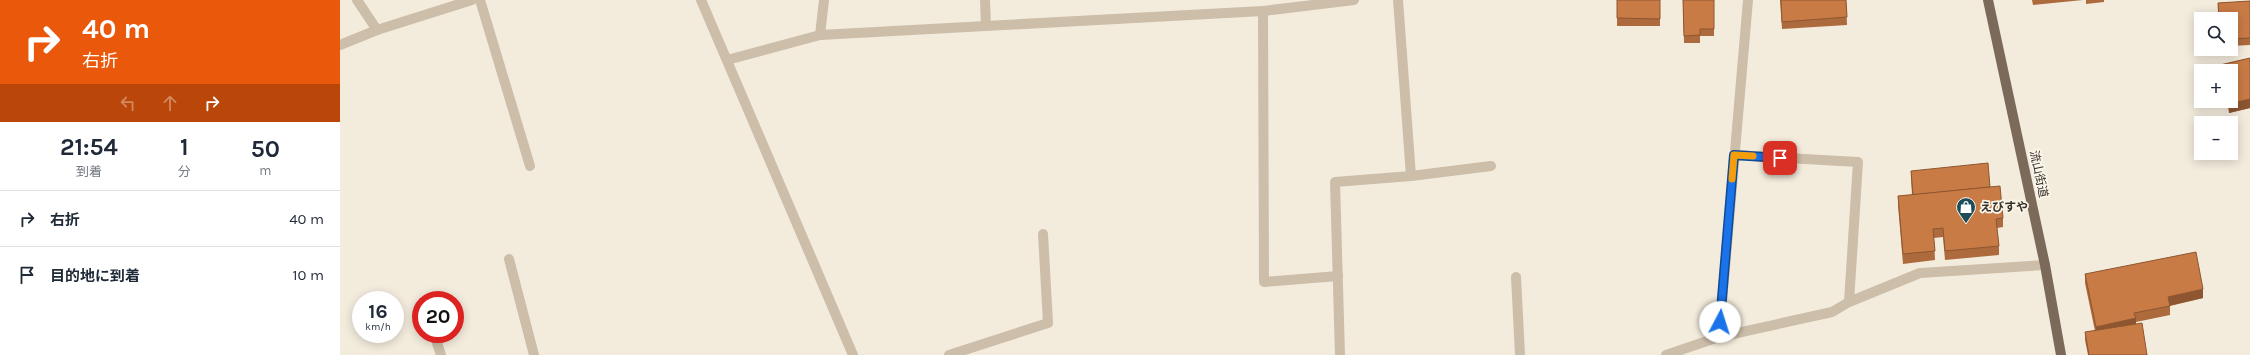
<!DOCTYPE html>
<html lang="ja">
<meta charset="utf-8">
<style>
:root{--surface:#fff;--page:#f2f2f3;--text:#1f2937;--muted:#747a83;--line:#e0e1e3}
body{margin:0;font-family:Karla,"Noto Sans JP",sans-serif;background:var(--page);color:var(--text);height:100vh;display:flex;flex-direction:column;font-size:15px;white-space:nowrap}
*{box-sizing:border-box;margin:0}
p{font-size:13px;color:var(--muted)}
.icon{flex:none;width:22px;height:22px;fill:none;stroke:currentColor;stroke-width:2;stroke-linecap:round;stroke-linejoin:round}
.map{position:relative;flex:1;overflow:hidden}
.sheet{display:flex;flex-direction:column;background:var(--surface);width:340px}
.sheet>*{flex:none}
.top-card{background:#ea580c;color:#fff;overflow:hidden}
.controls{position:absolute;left:1854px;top:12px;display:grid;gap:8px}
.controls a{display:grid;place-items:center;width:44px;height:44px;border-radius:0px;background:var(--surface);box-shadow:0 2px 10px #0003;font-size:20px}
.speed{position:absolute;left:12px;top:291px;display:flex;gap:8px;font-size:20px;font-weight:700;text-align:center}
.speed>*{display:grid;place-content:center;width:52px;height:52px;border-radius:50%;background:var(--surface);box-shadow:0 2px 10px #0003;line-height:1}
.speed small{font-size:10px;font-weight:400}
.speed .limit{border:6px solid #d22;background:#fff;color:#111}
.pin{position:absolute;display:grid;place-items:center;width:34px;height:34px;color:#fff;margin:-17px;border-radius:8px;box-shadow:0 2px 6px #0006}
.me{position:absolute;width:44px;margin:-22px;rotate:5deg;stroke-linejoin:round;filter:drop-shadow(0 0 3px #0008)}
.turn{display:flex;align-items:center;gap:14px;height:84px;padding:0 16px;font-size:18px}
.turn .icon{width:52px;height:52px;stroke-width:2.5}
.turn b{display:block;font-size:28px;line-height:34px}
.lanes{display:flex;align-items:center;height:38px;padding:0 16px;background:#0003;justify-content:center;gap:20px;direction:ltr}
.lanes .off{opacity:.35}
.eta{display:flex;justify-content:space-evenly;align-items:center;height:68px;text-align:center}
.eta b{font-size:24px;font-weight:700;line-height:28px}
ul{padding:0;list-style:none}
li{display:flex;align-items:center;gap:12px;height:56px;padding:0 16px;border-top:1px solid var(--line)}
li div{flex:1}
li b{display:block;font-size:15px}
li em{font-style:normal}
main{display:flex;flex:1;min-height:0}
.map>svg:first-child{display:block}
</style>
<main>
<section class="sheet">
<div class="top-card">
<div class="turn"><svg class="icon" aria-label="right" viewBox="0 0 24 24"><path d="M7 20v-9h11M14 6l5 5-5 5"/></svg><div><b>40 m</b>右折</div></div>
<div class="lanes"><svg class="icon off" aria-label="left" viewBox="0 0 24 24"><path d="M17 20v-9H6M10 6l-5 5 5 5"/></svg><svg class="icon off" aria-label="ahead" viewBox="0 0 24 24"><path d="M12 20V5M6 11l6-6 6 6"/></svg><svg class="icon" aria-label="right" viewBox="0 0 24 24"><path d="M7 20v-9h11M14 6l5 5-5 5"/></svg></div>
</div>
<div class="eta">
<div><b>21:54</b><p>到着</p></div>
<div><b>1</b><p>分</p></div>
<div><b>50</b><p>m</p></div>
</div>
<ul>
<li><svg class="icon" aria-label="right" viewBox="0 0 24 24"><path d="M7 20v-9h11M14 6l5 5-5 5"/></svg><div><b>右折</b></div><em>40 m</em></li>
<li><svg class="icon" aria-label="arrive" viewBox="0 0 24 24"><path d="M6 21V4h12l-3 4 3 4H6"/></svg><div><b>目的地に到着</b></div><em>10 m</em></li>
</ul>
</section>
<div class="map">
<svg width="1910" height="355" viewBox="0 0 1910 355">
<rect width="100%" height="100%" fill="#f3ecdd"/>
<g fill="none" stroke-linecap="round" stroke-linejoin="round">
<g stroke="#ccbea9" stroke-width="10">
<polyline points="17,0 37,30"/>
<polyline points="140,0 190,166"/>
<polyline points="645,0 646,26"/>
<polyline points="480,35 484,0"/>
<polyline points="0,45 37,30 132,0"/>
<polyline points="1394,155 1518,162 1509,302"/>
<polyline points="169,259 194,355"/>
<polyline points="94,334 101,355"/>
<polyline points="1379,337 1408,0"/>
<polyline points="1326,355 1379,337 1492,312 1509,302 1580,273 1705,265"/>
</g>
<g stroke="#ccbea9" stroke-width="10">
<polyline points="361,0 513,355"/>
<polyline points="1058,0 1071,176 1151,166"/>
<polyline points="923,11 924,282 998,276"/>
<polyline points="387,60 480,35 923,11 1014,0"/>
<polyline points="1176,277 1180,355"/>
<polyline points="609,355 708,323 703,234"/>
<polyline points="1000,355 995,182 1071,176"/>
</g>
<polyline stroke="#7b6a5a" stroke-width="10" points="1648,0 1705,265 1721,355"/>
</g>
<g fill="#ad6a3c">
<rect x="1277" y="0" width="43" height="26"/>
<polygon points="1343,0 1374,0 1374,36 1360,36 1360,43 1344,43"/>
<polygon points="1440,0 1506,0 1507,25 1442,29"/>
<polygon points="1692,0 1743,0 1693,5"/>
<polygon points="1746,0 1764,0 1764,2 1746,4"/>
<polygon points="1910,1 1910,45 1891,46 1891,19 1878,19 1878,3"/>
<polygon points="1910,58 1910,108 1889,113 1887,101 1891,101 1891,71 1880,71 1880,65"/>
<polygon points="1571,171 1650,187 1663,218 1663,227 1657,228 1659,246 1659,255 1605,260 1603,237 1594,238 1595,260 1563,264 1558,205 1558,196 1572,195 1571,178"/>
<polygon points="1745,274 1863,298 1830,306 1830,315 1796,322 1796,324 1807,355 1748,355 1745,340 1745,332 1755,331 1745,283"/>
</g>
<g fill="#8d5631">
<polygon points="1910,99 1910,108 1889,113 1889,104"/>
<polygon points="1863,289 1863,298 1828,306 1828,297"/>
<polygon points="1796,318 1796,327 1756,336 1756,327"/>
</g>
<g fill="#c97b46" stroke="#8d5631">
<polygon points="1277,0 1320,0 1320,19 1277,18"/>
<polygon points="1343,0 1374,0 1374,29 1360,29 1360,35 1344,36"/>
<polygon points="1441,0 1506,0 1507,17 1442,22"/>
<polygon points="1910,1 1910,38 1891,39 1891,19 1879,19 1878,3"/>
<polygon points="1910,58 1910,99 1889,104 1889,101 1891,101 1891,71 1881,71 1880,65"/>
<polygon points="1648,163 1650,187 1573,195 1571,171"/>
<polygon points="1660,186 1663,218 1656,219 1659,246 1605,251 1603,228 1593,229 1595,251 1563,254 1558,196"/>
<polygon points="1856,252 1863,289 1828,297 1830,306 1794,313 1796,318 1756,327 1745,274"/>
<polygon points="1802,323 1807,355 1749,355 1745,332"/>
</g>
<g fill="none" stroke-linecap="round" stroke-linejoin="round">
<defs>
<polyline id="route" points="1380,322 1394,155 1440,158"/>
</defs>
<use href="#route" stroke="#114b97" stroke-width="10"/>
<use href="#route" stroke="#1a73e8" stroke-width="7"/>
<polyline stroke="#f59e0b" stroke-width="7" points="1392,179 1394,155 1413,156"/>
</g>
<defs>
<symbol id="shop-pin" viewBox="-11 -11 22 30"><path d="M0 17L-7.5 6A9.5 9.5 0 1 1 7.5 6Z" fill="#1d4d5b" stroke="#faf6ea"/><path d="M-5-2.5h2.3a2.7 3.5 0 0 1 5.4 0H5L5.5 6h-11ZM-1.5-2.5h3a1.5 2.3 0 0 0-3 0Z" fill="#fff"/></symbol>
</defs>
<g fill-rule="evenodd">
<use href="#shop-pin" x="1615" y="196" width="22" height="30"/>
</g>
<g text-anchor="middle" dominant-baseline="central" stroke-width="3.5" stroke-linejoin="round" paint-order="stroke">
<g font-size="12" fill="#393029" stroke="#faf6ea">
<text transform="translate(1699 174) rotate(78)">流山街道</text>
</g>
<g font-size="12" font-weight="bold" fill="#393029" stroke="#faf6ea" text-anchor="start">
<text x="1640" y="207">えびすや</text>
</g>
</g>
</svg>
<div class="controls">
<a><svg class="icon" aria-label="search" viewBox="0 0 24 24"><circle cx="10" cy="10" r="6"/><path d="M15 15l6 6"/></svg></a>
<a>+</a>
<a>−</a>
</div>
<div class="speed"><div>16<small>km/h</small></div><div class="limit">20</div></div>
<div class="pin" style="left:1440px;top:158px;background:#d93025"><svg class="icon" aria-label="arrive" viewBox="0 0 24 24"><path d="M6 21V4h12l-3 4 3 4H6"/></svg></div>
<svg class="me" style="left:1380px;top:322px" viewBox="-20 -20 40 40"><circle r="19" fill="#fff"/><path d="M0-13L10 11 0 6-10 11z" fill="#1a73e8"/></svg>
</div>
</main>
